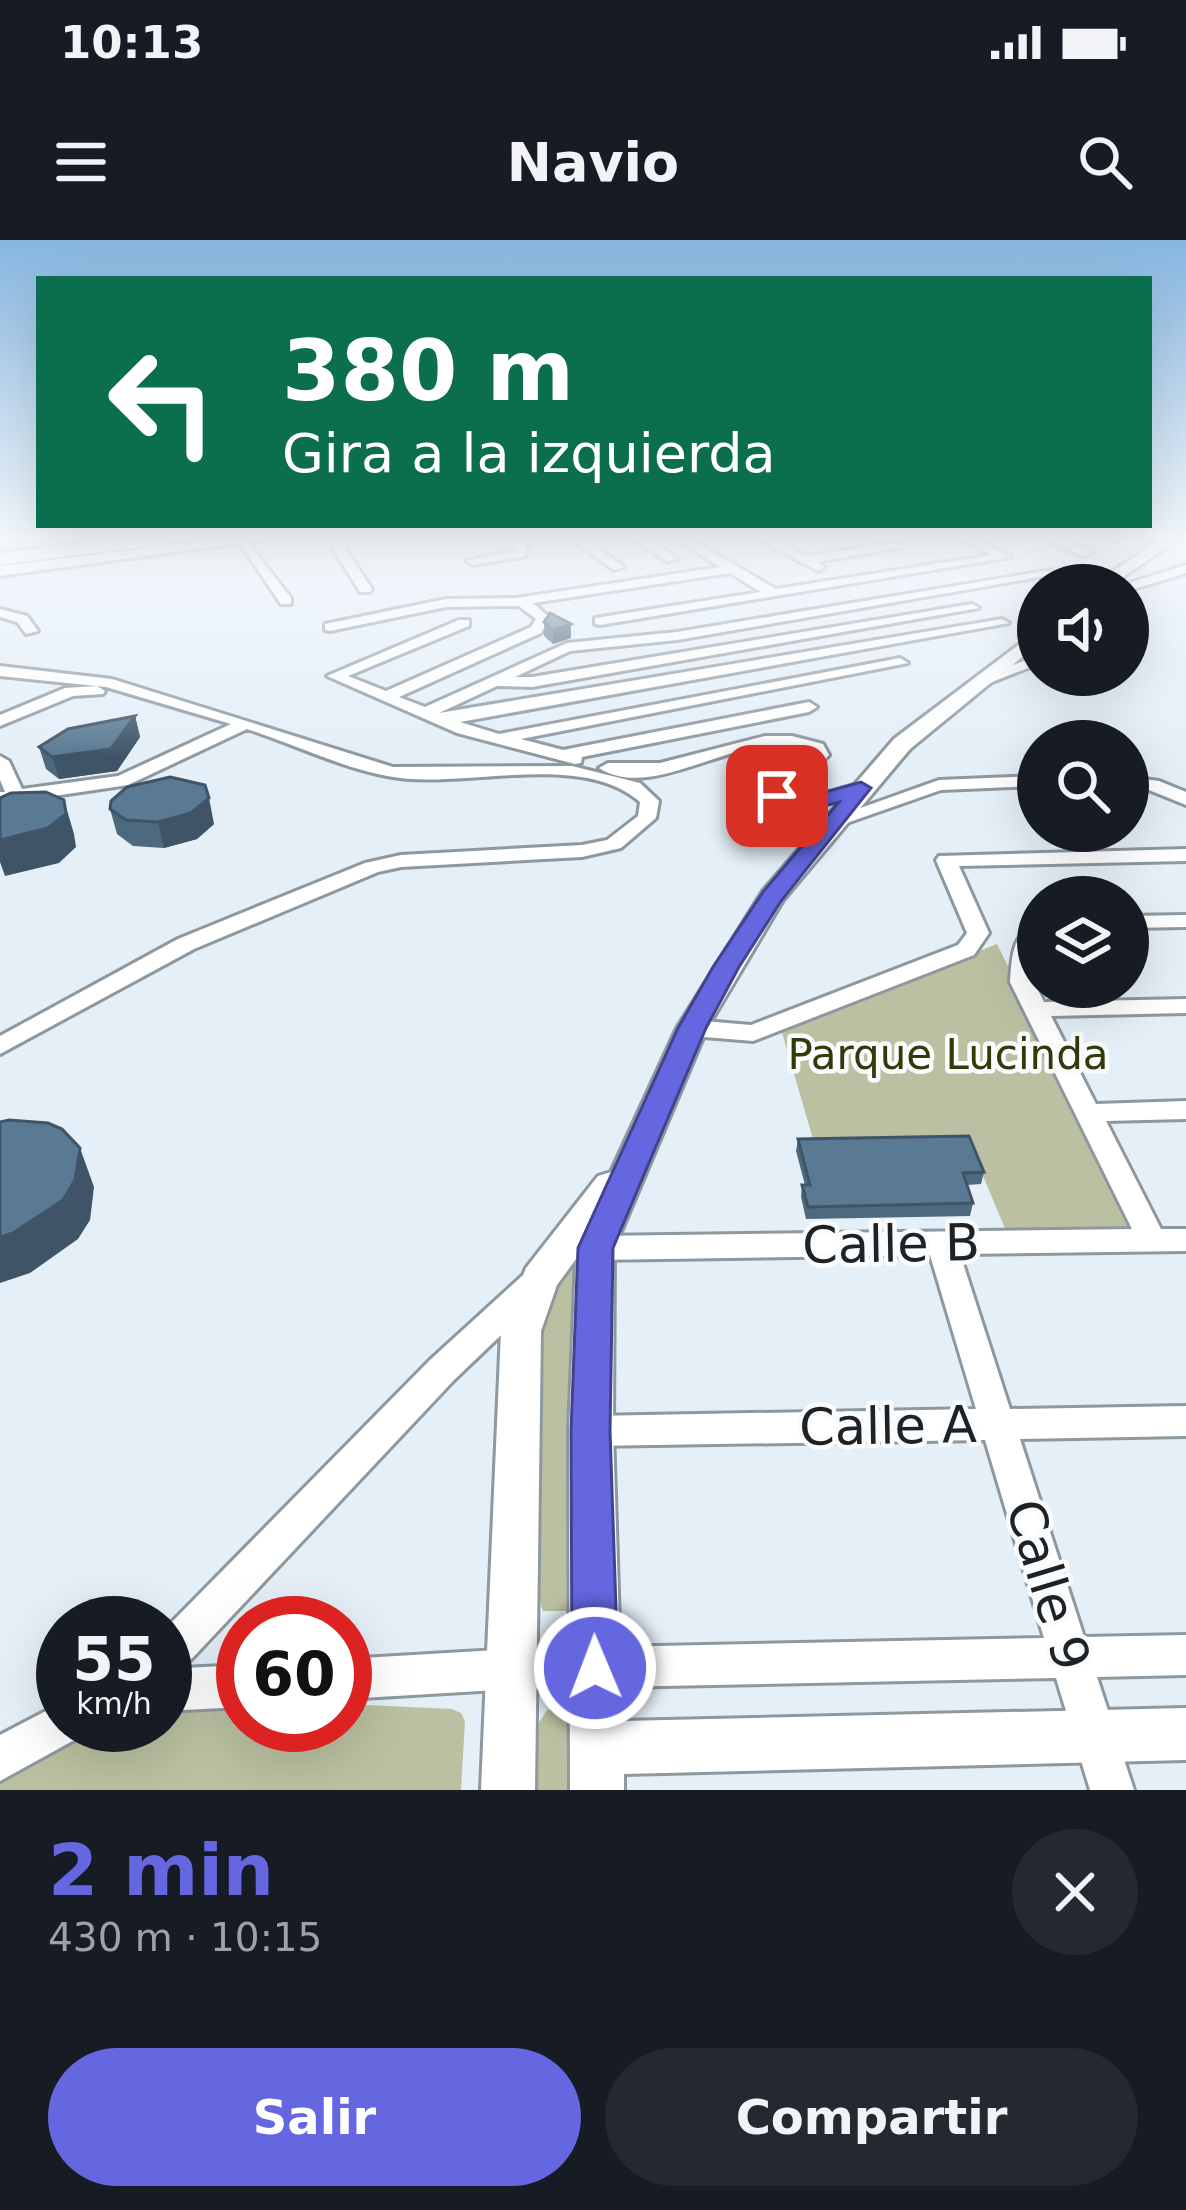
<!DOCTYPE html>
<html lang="es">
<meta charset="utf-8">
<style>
:root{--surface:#171b24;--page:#242831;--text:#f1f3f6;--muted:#9ea1a6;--accent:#6467df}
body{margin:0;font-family:"DejaVu Sans",sans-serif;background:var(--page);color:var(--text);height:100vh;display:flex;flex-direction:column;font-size:45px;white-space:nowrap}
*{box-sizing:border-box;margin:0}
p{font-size:39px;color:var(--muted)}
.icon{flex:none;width:66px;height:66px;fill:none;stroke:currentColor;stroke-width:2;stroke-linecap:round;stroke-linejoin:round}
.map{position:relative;height:1550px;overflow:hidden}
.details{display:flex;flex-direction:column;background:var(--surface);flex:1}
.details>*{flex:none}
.top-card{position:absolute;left:36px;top:36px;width:1116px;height:252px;border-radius:0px;box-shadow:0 12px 48px #0002;background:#0b6e4f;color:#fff;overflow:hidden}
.tools{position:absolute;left:1017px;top:324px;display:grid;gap:24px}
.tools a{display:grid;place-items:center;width:132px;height:132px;border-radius:50%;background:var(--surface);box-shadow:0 12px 48px #0002;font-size:60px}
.speed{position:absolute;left:36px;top:1356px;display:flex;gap:24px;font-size:60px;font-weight:700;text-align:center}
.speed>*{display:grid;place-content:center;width:156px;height:156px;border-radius:50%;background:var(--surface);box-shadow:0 12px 48px #0002;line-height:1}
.speed small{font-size:30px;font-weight:400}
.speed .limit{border:18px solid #d22;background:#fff;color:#111}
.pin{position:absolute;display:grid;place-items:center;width:102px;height:102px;color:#fff;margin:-51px;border-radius:24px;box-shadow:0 6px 18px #0006}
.me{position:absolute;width:132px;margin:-66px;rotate:359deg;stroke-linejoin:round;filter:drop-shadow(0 0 9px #0008)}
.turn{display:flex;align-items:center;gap:42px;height:252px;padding:0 48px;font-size:54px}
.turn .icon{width:156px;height:156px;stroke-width:2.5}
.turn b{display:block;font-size:84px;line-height:102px}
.round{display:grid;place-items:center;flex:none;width:126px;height:126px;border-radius:63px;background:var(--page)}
.summary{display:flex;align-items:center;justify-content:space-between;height:204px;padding:0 48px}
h1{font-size:72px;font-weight:700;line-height:90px;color:var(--accent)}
.button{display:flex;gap:24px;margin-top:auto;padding:24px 48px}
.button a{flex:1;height:138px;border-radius:72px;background:var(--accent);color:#fff;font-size:48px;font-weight:700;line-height:138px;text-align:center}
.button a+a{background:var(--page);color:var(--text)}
.status{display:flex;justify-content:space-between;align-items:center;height:84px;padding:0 60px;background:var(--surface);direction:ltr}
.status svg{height:33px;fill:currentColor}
header{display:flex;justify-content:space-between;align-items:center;height:156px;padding:0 48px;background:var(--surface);font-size:54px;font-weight:700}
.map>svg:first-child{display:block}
</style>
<div class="status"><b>10:13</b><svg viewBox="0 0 49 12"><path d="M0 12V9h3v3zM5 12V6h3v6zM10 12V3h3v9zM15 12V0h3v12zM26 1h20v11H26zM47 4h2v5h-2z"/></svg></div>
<header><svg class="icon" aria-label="menu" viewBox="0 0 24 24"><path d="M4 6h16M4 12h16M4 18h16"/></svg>Navio<svg class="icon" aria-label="search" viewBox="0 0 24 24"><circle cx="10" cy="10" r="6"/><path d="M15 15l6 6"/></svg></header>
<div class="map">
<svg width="1186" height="1550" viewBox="0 0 1186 1550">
<rect width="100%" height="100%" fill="#e5eff8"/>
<g fill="#bac0a1">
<polygon points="997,704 1138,990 1006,991 968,900 815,906 781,789"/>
<polygon points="583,1006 576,1357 569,1371 543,1371 539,1359 544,1075 559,1031"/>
<polygon points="165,1463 243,1464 243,1485 345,1485 345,1464 452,1469 461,1473 465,1481 461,1550 0,1550 0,1533 78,1485 165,1485"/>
<polygon points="558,1467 574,1484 573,1550 536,1550 538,1484 547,1470"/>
</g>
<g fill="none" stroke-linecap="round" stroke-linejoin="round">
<defs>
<g id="minor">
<polygon points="237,299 245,299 291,358 291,364 281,364"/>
<polygon points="327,299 339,299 372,349 370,352 360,352"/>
<polygon points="506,299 520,299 527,304 526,316 473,325 467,321 516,310"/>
<polygon points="571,299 585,299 624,327 614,330"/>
<polygon points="634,299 648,299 678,319 668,322"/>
<polygon points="675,299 690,299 776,349 992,315 959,299 975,299 1011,317 600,385 595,384 595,378 761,352 730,333 533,363 550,378 541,393 399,457 425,467 567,403 677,392 1051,330 1057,334 677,400 570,411 515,437 532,437 972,364 979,368 532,447 497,446 439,473 1002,379 1009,383 460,482 499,494 900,418 908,423 521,499 563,510 809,462 817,467 809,472 582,517 581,523 575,524 457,493 327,436 459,380 469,380 469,386 348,436 386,451 531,387 536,379 519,366 446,367 330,391 325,390 325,384 446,359 516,358 720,327"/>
<polygon points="759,299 774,299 806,316 896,303 902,307 817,322 824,327 818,331"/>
<polygon points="1046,299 1063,299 1092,313 1082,316"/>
<polygon points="1186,325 1186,333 1128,351 1128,345 1123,345"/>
<polygon points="0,369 27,376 38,391 26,394 17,382 0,377"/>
<polygon points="1038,415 1038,424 982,446 969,443"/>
<path d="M0 426 112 439 393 527 572 526 640 543 659 561 656 578 621 608 582 617 401 627 378 632 194 709 0 814V796L178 699 365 623 401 615 582 605 607 600 638 576 640 562C580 509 460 551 387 536 340 527 293 504 247 489L128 545 0 564V552H5L0 540V516L9 521 22 549 118 536 231 484 106 447 0 436Z"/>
<polygon points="97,446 105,451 103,454 73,456 0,486 0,475 65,448"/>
<path d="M765 496H792L823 504 829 515 787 557 788 560 799 561 861 543 870 548 800 573 774 569 768 556 811 514C751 479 657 566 599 528L608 523H660Z"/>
<polygon points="1038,536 1038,546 941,550 841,585 827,585 824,581 939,540"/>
<polygon points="1128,537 1159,541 1186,552 1186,565 1149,550 1128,547"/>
<polygon points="1186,609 1186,621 959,626 989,693 974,715 753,801 692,796 680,788 692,780 751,785 958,705 967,693 936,620 939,616"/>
<polygon points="1186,675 1186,687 1128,688 1128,676"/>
<path d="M1038 684 1034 742 1044 762 1186 759V773L1051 776 1096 864 1186 861V879L1106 881 1161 989H1186V1011L960 1014 1010 1169 1186 1166V1196L1020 1199 1084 1397 1186 1395V1435L1097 1437 1134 1550H1090L1056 1438 513 1449 345 1459V1419L513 1409 1044 1398 985 1200 591 1206 579 1202 574 1191 579 1180 591 1176 976 1169 930 1015 595 1020 584 1016 580 1008 584 1000 595 996 1132 989 1010 742C1012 717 1011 694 1038 684Z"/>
<polygon points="533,1033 544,1036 548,1045 544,1054 454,1140 183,1428 243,1425 243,1467 165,1471 165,1389 430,1120 522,1036"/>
<polygon points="63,1462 63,1485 83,1485 78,1498 0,1541 0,1495"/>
</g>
<g id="major">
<polygon points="224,299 269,299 0,336 0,326"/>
<polygon points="1162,299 1179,299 1111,345 1092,345"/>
<polygon points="1038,390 1038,404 910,509 783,660 707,788 614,1008 613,1191 622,1481 1186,1468 1186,1520 624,1534 624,1550 570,1550 569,1191 576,1019 557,1045 541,1091 535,1550 481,1550 501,1091 526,1028 598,936 611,932 677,788 763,651 894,499"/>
</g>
<polygon id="highway" points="117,299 171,299 162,304 0,325 0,313"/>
</defs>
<use href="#minor" stroke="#8e989f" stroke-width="6"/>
<use href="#major" stroke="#8e989f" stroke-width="6"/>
<use href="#highway" stroke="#8e989f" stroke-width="6"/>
<use href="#minor" fill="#fff" fill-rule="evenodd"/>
<use href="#major" fill="#fff" fill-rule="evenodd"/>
<use href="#highway" fill="#fff" fill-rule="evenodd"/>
</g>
<g fill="#4d697e">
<polygon points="544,382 571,398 553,404 544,396"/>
<polygon points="135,476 140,497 117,531 59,539 46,529 39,507"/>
<polygon points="110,569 214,584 197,599 164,608 133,606 117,594"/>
<polygon points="798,899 984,932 981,944 967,945 973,963 970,976 806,979 801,957 802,945 805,945 796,911"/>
</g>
<g fill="#3f5567">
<polygon points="571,384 571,398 553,404 553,390"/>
<polygon points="135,476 140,497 117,531 59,539 52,517"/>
<polygon points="209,558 214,584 197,599 164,608 158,582"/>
<polygon points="64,560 74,594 76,607 59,623 5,636 0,622 0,600"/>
<polygon points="80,908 94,947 90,980 78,999 30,1033 0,1043 0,997"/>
</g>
<g fill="#5a7a93" stroke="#3f5567" stroke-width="3">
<polygon points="550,373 571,384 553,390 544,382"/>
<polygon points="135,476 111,509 52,517 39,507 68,489"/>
<polygon points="170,537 205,545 209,558 191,573 158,582 126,580 110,569 111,561 127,547"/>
<polygon points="46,552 64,560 66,574 48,588 0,600 0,558 11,553"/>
<polygon points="9,880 48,883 62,889 80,908 75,940 63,960 13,993 0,997 0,882"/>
<polygon points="969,896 984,932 963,933 973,963 808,967 802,945 810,945 798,899"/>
</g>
<linearGradient id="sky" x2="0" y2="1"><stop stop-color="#87b6e0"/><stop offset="0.58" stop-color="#f3f8fc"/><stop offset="1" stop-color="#f3f8fc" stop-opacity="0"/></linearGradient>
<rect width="1186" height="516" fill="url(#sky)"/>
<polygon fill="#6467df" stroke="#414391" stroke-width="3" points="861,542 871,548 781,661 739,727 706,788 613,1008 610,1191 618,1428 612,1444 595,1451 579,1444 572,1428 571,1191 578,1008 678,788 713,727 763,652 839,562 800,573 773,570 767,556 777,550 798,560"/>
<g text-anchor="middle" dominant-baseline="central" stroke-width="9" stroke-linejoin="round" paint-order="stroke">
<g font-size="42" fill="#333a0a" stroke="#f9fbfd">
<text x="948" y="814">Parque Lucinda</text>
</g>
<g font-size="51" fill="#1e2225" stroke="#f9fbfd">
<text transform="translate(891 1004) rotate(-1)">Calle B</text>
<text transform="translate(888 1186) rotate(-1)">Calle A</text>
<text transform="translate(1048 1345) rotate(73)">Calle 9</text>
</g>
</g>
</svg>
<div class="tools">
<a><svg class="icon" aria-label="sound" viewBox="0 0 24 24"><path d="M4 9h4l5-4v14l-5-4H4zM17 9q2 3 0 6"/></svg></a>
<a><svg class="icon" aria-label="search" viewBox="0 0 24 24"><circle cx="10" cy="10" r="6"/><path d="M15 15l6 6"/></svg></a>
<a><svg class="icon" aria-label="layers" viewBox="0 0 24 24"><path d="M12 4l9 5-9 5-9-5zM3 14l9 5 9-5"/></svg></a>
</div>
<div class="speed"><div>55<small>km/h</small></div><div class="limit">60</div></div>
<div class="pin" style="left:777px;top:556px;background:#d93025"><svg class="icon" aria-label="arrive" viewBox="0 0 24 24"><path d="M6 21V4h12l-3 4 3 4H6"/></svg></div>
<svg class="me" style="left:595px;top:1428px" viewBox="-20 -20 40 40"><circle r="17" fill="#6467df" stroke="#fff" stroke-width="3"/><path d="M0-11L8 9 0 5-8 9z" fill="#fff"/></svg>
<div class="top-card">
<div class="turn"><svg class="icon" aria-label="left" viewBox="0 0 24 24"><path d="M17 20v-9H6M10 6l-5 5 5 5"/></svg><div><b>380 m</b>Gira a la izquierda</div></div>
</div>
</div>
<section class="details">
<div class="summary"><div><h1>2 min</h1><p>430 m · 10:15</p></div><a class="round"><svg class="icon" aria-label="close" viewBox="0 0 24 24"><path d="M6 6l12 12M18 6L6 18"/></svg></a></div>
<div class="button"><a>Salir</a><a>Compartir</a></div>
</section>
